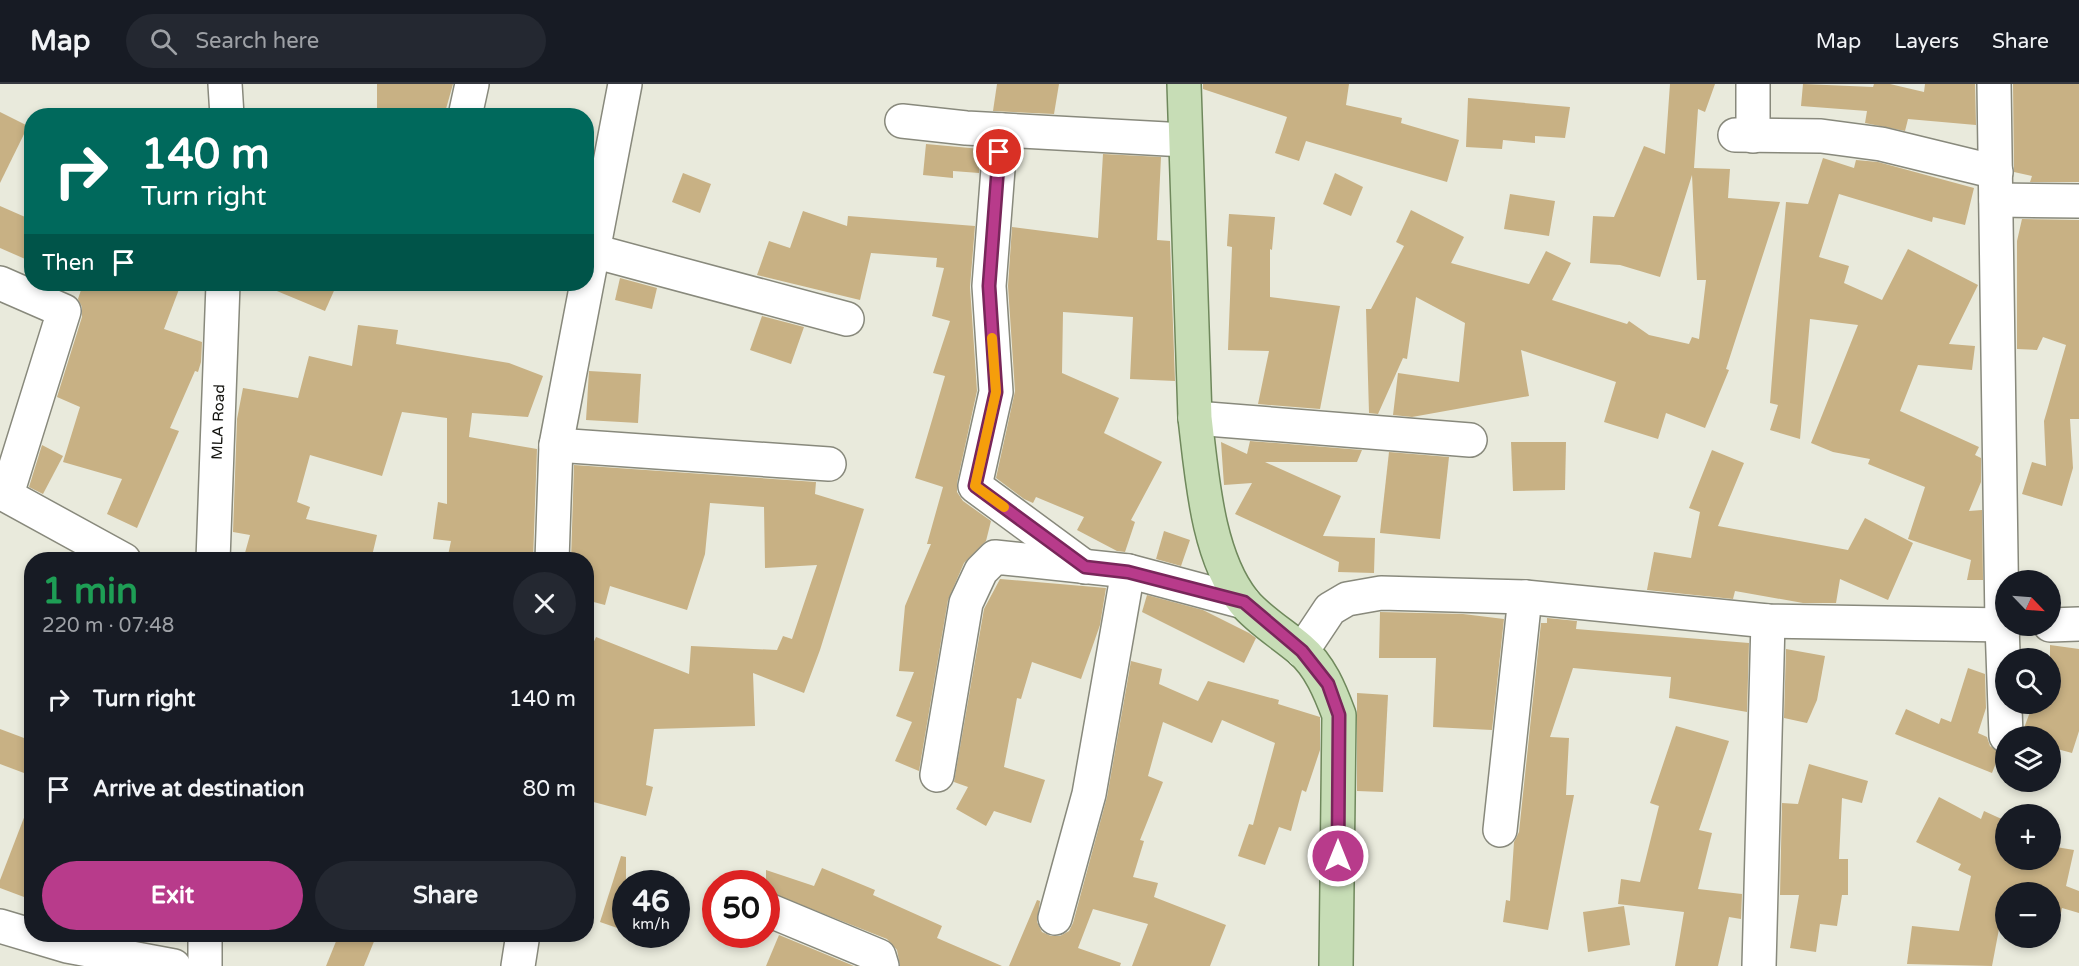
<!DOCTYPE html>
<meta charset="utf-8">
<style>
:root{--surface:#171b24;--page:#242831;--text:#f1f3f6;--muted:#9ea1a6;--line:#363941;--accent:#b83b8b}
body{margin:0;font-family:"Varela Round",sans-serif;background:var(--page);color:var(--text);height:100vh;display:flex;flex-direction:column;font-size:22px;white-space:nowrap}
*{box-sizing:border-box;margin:0}
p{font-size:20px;color:var(--muted)}
.icon{flex:none;width:33px;height:33px;fill:none;stroke:currentColor;stroke-width:2;stroke-linecap:round;stroke-linejoin:round}
.map{position:relative;flex:1;overflow:hidden}
.sheet{position:absolute;left:24px;top:468px;width:570px;height:390px;display:flex;flex-direction:column;background:var(--surface);border-radius:24px;box-shadow:0 3px 9px #0003}
.sheet>*{flex:none}
.top-card{position:absolute;left:24px;top:24px;width:570px;height:183px;border-radius:24px;box-shadow:0 3px 9px #0003;background:#00695c;color:#fff;overflow:hidden}
.needle{width:39px;rotate:115deg}
.tools{position:absolute;left:1995px;top:486px;display:grid;gap:12px}
.tools a{display:grid;place-items:center;width:66px;height:66px;border-radius:50%;background:var(--surface);box-shadow:0 3px 9px #0003;font-size:30px}
.speed{position:absolute;left:612px;top:786px;display:flex;gap:12px;font-size:30px;font-weight:700;text-align:center}
.speed>*{display:grid;place-content:center;width:78px;height:78px;border-radius:50%;background:var(--surface);box-shadow:0 3px 9px #0003;line-height:1}
.speed small{font-size:15px;font-weight:400}
.speed .limit{border:9px solid #d22;background:#fff;color:#111}
.pin{position:absolute;display:grid;place-items:center;width:51px;height:51px;color:#fff;margin:-26px;border:3px solid #fff;border-radius:50%;box-shadow:0 2px 6px #0007}
.me{position:absolute;width:66px;margin:-33px;rotate:0deg;stroke-linejoin:round;filter:drop-shadow(0 0 4px #0008)}
.turn{display:flex;align-items:center;gap:21px;height:126px;padding:0 18px;font-size:27px}
.turn .icon{width:78px;height:78px;stroke-width:2.5}
.turn b{display:block;font-size:42px;line-height:51px}
.then{display:flex;align-items:center;height:57px;padding:0 18px;background:#0003;gap:12px;font-size:22px}
.round{display:grid;place-items:center;flex:none;width:63px;height:63px;border-radius:32px;background:var(--page)}
.summary{display:flex;align-items:center;justify-content:space-between;height:102px;padding:0 18px}
h1{font-size:36px;font-weight:700;line-height:45px;color:#1e9e55}
.primary-button{display:flex;gap:12px;margin-top:auto;padding:12px 18px}
.primary-button a{flex:1;height:69px;border-radius:36px;background:var(--accent);color:#fff;font-size:24px;font-weight:700;line-height:69px;text-align:center}
.primary-button a+a{background:var(--page);color:var(--text)}
ul{padding:0;list-style:none}
li{display:flex;align-items:center;gap:18px;height:90px;padding:0 18px}
li div{flex:1}
li b{display:block;font-size:22px}
li em{font-style:normal}
header{display:flex;align-items:center;gap:36px;box-sizing:border-box;height:84px;padding:0 30px;background:var(--surface);border-bottom:2px solid var(--line)}
header strong{font-size:28px}
nav{display:flex;gap:33px;margin-inline-start:auto;font-size:21px}
.search{width:420px;height:54px;background:var(--page);display:flex;align-items:center;gap:15px;box-sizing:border-box;padding:0 21px;border-radius:33px;color:var(--muted);font-size:22px}
.map>svg:first-child{display:block}
</style>
<header>
<strong>Map</strong>
<div class="search"><svg class="icon" aria-label="search" viewBox="0 0 24 24"><circle cx="10" cy="10" r="6"/><path d="M15 15l6 6"/></svg>Search here</div>
<nav><a>Map</a><a>Layers</a><a>Share</a></nav>
</header>
<div class="map">
<svg width="2079" height="882" viewBox="0 0 2079 882">
<rect width="100%" height="100%" fill="#e9eadc"/>
<g fill="#c8b184">
<polygon points="377,0 453,0 444,32 377,32"/>
<polygon points="997,0 1059,0 1054,30 993,27"/>
<polygon points="1203,0 1349,0 1346,21 1402,34 1401,39 1459,56 1447,98 1306,57 1299,77 1275,69 1287,33 1203,5"/>
<polygon points="1670,0 1715,0 1705,28 1698,25 1694,84 1730,85 1728,114 1780,118 1726,285 1729,286 1705,344 1666,329 1658,355 1604,338 1616,298 1521,266 1529,312 1412,333 1393,331 1398,289 1459,298 1465,239 1416,213 1407,275 1403,274 1378,330 1369,329 1366,225 1371,225 1404,162 1396,158 1411,126 1464,153 1451,179 1529,200 1546,167 1571,179 1552,216 1627,240 1629,237 1649,251 1689,260 1692,253 1699,255 1706,196 1697,196 1692,91 1660,193 1620,181 1590,179 1593,132 1614,133 1644,62 1665,70"/>
<polygon points="1803,0 1873,3 1874,0 1890,0 1924,8 1925,0 1975,0 1976,41 1908,35 1905,47 1865,39 1867,27 1801,22"/>
<polygon points="2013,0 2079,0 2079,98 2030,98 2032,92 2014,88"/>
<polygon points="1468,14 1570,23 1565,54 1535,52 1535,59 1503,56 1502,65 1466,63"/>
<polygon points="0,28 28,42 0,99"/>
<polygon points="926,60 981,65 979,89 953,87 953,94 923,91"/>
<polygon points="1103,70 1161,73 1157,156 1170,157 1175,297 1130,295 1133,233 1063,228 1062,289 1119,314 1104,349 1162,378 1131,436 1135,438 1125,468 1117,467 1077,446 1084,433 1036,413 1033,419 1024,415 996,394 1015,307 1008,202 1012,143 1098,154"/>
<polygon points="1823,74 1854,84 1856,76 1878,78 1974,104 1965,141 1933,133 1932,138 1839,110 1819,173 1849,182 1844,199 1882,216 1908,165 1978,201 1949,260 1975,262 1972,286 1918,281 1900,327 1979,363 1975,371 1981,374 1981,398 1969,427 1982,426 1983,496 1967,496 1971,476 1908,455 1925,403 1868,380 1870,375 1833,368 1811,359 1858,241 1810,235 1800,355 1770,346 1778,321 1770,319 1786,118 1808,120"/>
<polygon points="683,89 711,100 700,129 672,118"/>
<polygon points="1335,89 1363,103 1351,132 1323,120"/>
<polygon points="1510,110 1555,117 1549,152 1504,145"/>
<polygon points="0,122 32,136 32,178 0,164"/>
<polygon points="803,127 847,142 848,132 975,142 970,203 977,307 957,399 957,408 963,417 991,437 986,457 964,479 948,516 919,687 895,677 912,638 896,632 914,588 899,587 905,522 931,460 927,460 943,403 915,394 945,292 933,289 950,237 932,232 944,184 936,183 937,174 871,169 860,216 757,191 769,157 790,164"/>
<polygon points="1229,130 1275,133 1272,166 1270,165 1270,213 1340,222 1320,325 1258,320 1269,267 1228,266 1232,163 1227,162"/>
<polygon points="2022,135 2079,136 2079,335 2070,335 2073,384 2062,422 2022,410 2032,378 2046,382 2044,337 2066,261 2043,253 2037,266 2017,265 2017,157"/>
<polygon points="620,194 657,204 652,225 615,216"/>
<polygon points="83,200 181,200 164,245 202,258 201,278 198,288 195,287 170,344 179,347 137,444 107,430 122,395 63,378 80,323 57,313 82,233 82,223 78,215"/>
<polygon points="260,200 337,200 325,227"/>
<polygon points="762,232 804,243 791,280 750,266"/>
<polygon points="358,241 398,246 396,260 509,279 543,292 528,333 472,329 469,353 537,365 533,476 447,476 451,457 433,455 438,418 447,420 447,334 402,328 382,392 310,371 297,418 310,423 306,435 377,451 371,476 243,476 250,451 233,448 237,335 243,304 298,314 309,272 352,282"/>
<polygon points="589,287 641,290 638,339 586,336"/>
<polygon points="1250,357 1362,366 1357,378 1265,378 1341,412 1323,452 1375,454 1374,489 1338,488 1339,478 1235,430 1252,399 1224,401 1221,358 1247,370"/>
<polygon points="1511,358 1566,358 1565,406 1513,407"/>
<polygon points="42,361 63,372 43,410 29,403"/>
<polygon points="1712,366 1744,379 1718,442 1848,466 1865,434 1913,459 1888,516 1840,495 1836,519 1803,519 1735,507 1733,515 1647,506 1654,468 1691,474 1700,428 1689,424"/>
<polygon points="1389,368 1449,373 1440,455 1380,449"/>
<polygon points="574,381 816,398 815,410 864,425 820,566 804,609 753,589 755,642 654,645 646,701 653,703 646,732 586,716 586,575 596,553 689,590 691,562 777,566 783,552 792,555 817,481 765,484 764,423 710,419 705,470 687,526 610,502 605,521 586,516 586,476 571,476"/>
<polygon points="1164,447 1190,456 1181,482 1156,475"/>
<polygon points="1000,495 1106,504 1100,541 1081,595 1032,578 1021,615 1017,614 1004,683 1045,696 1031,739 994,727 986,742 956,725 968,703 954,698 984,525"/>
<polygon points="1147,511 1203,526 1249,549 1256,554 1244,579 1142,528"/>
<polygon points="1380,528 1463,530 1504,535 1492,646 1433,643 1436,574 1379,574"/>
<polygon points="1547,534 1577,537 1576,545 1749,559 1747,628 1669,614 1671,593 1573,584 1550,653 1569,654 1566,711 1574,711 1548,846 1503,838 1506,816 1510,817 1514,758 1519,748 1541,539 1547,539"/>
<polygon points="2050,561 2079,565 2079,647 2072,669 2050,663 2050,652 2025,652 2024,644 2033,620 2050,620"/>
<polygon points="1786,565 1825,572 1817,616 1807,639 1784,634"/>
<polygon points="1131,577 1162,585 1159,600 1198,617 1208,597 1279,616 1278,620 1320,633 1320,666 1306,708 1302,706 1291,747 1279,743 1265,781 1238,772 1249,740 1253,741 1275,659 1222,636 1212,659 1163,638 1148,692 1163,698 1140,756 1144,757 1133,793 1158,799 1154,813 1226,841 1210,882 1132,882 1148,840 1093,825 1078,864 1121,879 1120,882 1009,882 1037,816 1040,817 1037,838 1042,848 1051,852 1060,852 1069,847 1073,839 1107,713"/>
<polygon points="1968,584 1985,590 1986,624 1978,649 1987,653 1990,662 2000,669 1992,689 1895,650 1906,625 1939,640 1941,634 1951,638"/>
<polygon points="1357,609 1388,611 1383,708 1357,707"/>
<polygon points="1676,642 1729,657 1699,746 1712,749 1698,805 1742,810 1741,835 1729,833 1718,882 1675,882 1684,828 1618,820 1621,795 1640,798 1659,722 1650,719"/>
<polygon points="0,645 32,657 32,692 0,680"/>
<polygon points="1809,680 1868,697 1862,719 1842,714 1839,775 1848,775 1848,811 1842,811 1837,842 1820,840 1816,868 1790,864 1799,811 1780,811 1782,719 1798,720"/>
<polygon points="1939,713 1981,735 1984,727 2006,737 1998,759 2006,762 2006,776 2050,776 2050,762 2074,766 2066,802 2079,807 2079,829 2062,824 2061,829 2050,828 2050,808 2006,808 1992,882 1907,880 1912,842 1959,847 1971,792 1958,786 1961,780 1916,758"/>
<polygon points="30,718 32,719 32,816 0,804 0,796"/>
<polygon points="621,772 626,773 626,847 600,838"/>
<polygon points="822,784 875,806 873,811 942,842 937,854 1002,882 900,882 897,866 887,855 766,807 766,786 814,802"/>
<polygon points="1624,822 1630,861 1588,868 1583,828"/>
<polygon points="339,850 377,850 364,882 326,882"/>
<polygon points="779,851 854,882 766,882"/>
</g>
<g fill="none" stroke-linecap="round" stroke-linejoin="round">
<defs>
<g id="minor">
<polyline points="225,0 227,32"/>
<polyline points="1753,0 1753,52"/>
<polyline points="1994,0 2002,541 2006,652"/>
<polyline points="465,32 472,0"/>
<polyline points="902,37 966,44 1185,56"/>
<polyline points="1001,46 989,202 996,308 975,402 1085,483"/>
<polyline points="1735,51 1821,52 1881,60 1996,88"/>
<polyline points="1996,116 2079,117"/>
<polyline points="586,165 847,235"/>
<polyline points="0,199 64,227 7,410"/>
<polyline points="1195,334 1470,356"/>
<polyline points="556,361 829,380"/>
<polyline points="0,408 124,476"/>
<polyline points="213,476 223,200"/>
<polyline points="552,476 556,361 625,0"/>
<polyline points="2050,541 2079,540"/>
<polyline points="1302,567 1330,525 1347,515 1381,509 1525,513 1768,537 2006,541"/>
<polyline points="937,691 966,519 981,487 995,473 1128,487 1244,518"/>
<polyline points="1500,746 1525,513"/>
<polyline points="766,825 879,872 882,882"/>
<polyline points="1055,834 1089,710 1128,487"/>
<polyline points="0,842 67,862 174,882"/>
<polyline points="205,882 205,850"/>
<polyline points="518,882 523,850"/>
<polyline points="1759,882 1768,537"/>
</g>
<path id="major" d="M1184 0 1195 334C1202 392 1207 472 1244 518 1259 536 1281 549 1300 565 1320 582 1330 607 1339 631L1336 882"/>
</defs>
<use href="#minor" stroke="#88897c" stroke-width="36"/>
<use href="#major" stroke="#6f885c" stroke-width="36"/>
<use href="#minor" stroke="#fff" stroke-width="33"/>
<use href="#major" stroke="#c7ddb6" stroke-width="33"/>
</g>
<g fill="none" stroke-linecap="round" stroke-linejoin="round">
<defs>
<polyline id="route" points="999,68 989,202 996,308 975,402 1085,483 1128,488 1244,518 1302,567 1328,600 1339,631 1338,772"/>
</defs>
<use href="#route" stroke="#78265a" stroke-width="15"/>
<use href="#route" stroke="#b83b8b" stroke-width="10"/>
<polyline stroke="#f59e0b" stroke-width="10" points="992,254 996,308 975,402 1004,423"/>
</g>
<g text-anchor="middle" dominant-baseline="central" stroke-width="4.5" stroke-linejoin="round" paint-order="stroke">
<g font-size="15" fill="#13130f" stroke="#fff">
<text transform="translate(218 338) rotate(-88)">MLA Road</text>
</g>
</g>
</svg>
<div class="tools">
<a><svg class="needle" viewBox="-14 -14 28 28"><path d="M0-13l5 13h-10z" fill="#e53935"/><path d="M0 13l5-13h-10z" fill="#9ea1a6"/></svg></a>
<a><svg class="icon" aria-label="search" viewBox="0 0 24 24"><circle cx="10" cy="10" r="6"/><path d="M15 15l6 6"/></svg></a>
<a><svg class="icon" aria-label="layers" viewBox="0 0 24 24"><path d="M12 4l9 5-9 5-9-5zM3 14l9 5 9-5"/></svg></a>
<a>+</a>
<a>−</a>
</div>
<div class="speed"><div>46<small>km/h</small></div><div class="limit">50</div></div>
<div class="pin" style="left:999px;top:68px;background:#d93025"><svg class="icon" aria-label="arrive" viewBox="0 0 24 24"><path d="M6 21V4h12l-3 4 3 4H6"/></svg></div>
<svg class="me" style="left:1338px;top:772px" viewBox="-20 -20 40 40"><circle r="17" fill="#b83b8b" stroke="#fff" stroke-width="3"/><path d="M0-11L8 9 0 5-8 9z" fill="#fff"/></svg>
<div class="top-card">
<div class="turn"><svg class="icon" aria-label="right" viewBox="0 0 24 24"><path d="M7 20v-9h11M14 6l5 5-5 5"/></svg><div><b>140 m</b>Turn right</div></div>
<div class="then">Then<svg class="icon" aria-label="arrive" viewBox="0 0 24 24"><path d="M6 21V4h12l-3 4 3 4H6"/></svg></div>
</div>
<section class="sheet">
<div class="summary"><div><h1>1 min</h1><p>220 m · 07:48</p></div><a class="round"><svg class="icon" aria-label="close" viewBox="0 0 24 24"><path d="M6 6l12 12M18 6L6 18"/></svg></a></div>
<ul>
<li><svg class="icon" aria-label="right" viewBox="0 0 24 24"><path d="M7 20v-9h11M14 6l5 5-5 5"/></svg><div><b>Turn right</b></div><em>140 m</em></li>
<li><svg class="icon" aria-label="arrive" viewBox="0 0 24 24"><path d="M6 21V4h12l-3 4 3 4H6"/></svg><div><b>Arrive at destination</b></div><em>80 m</em></li>
</ul>
<div class="primary-button"><a>Exit</a><a>Share</a></div>
</section>
</div>
